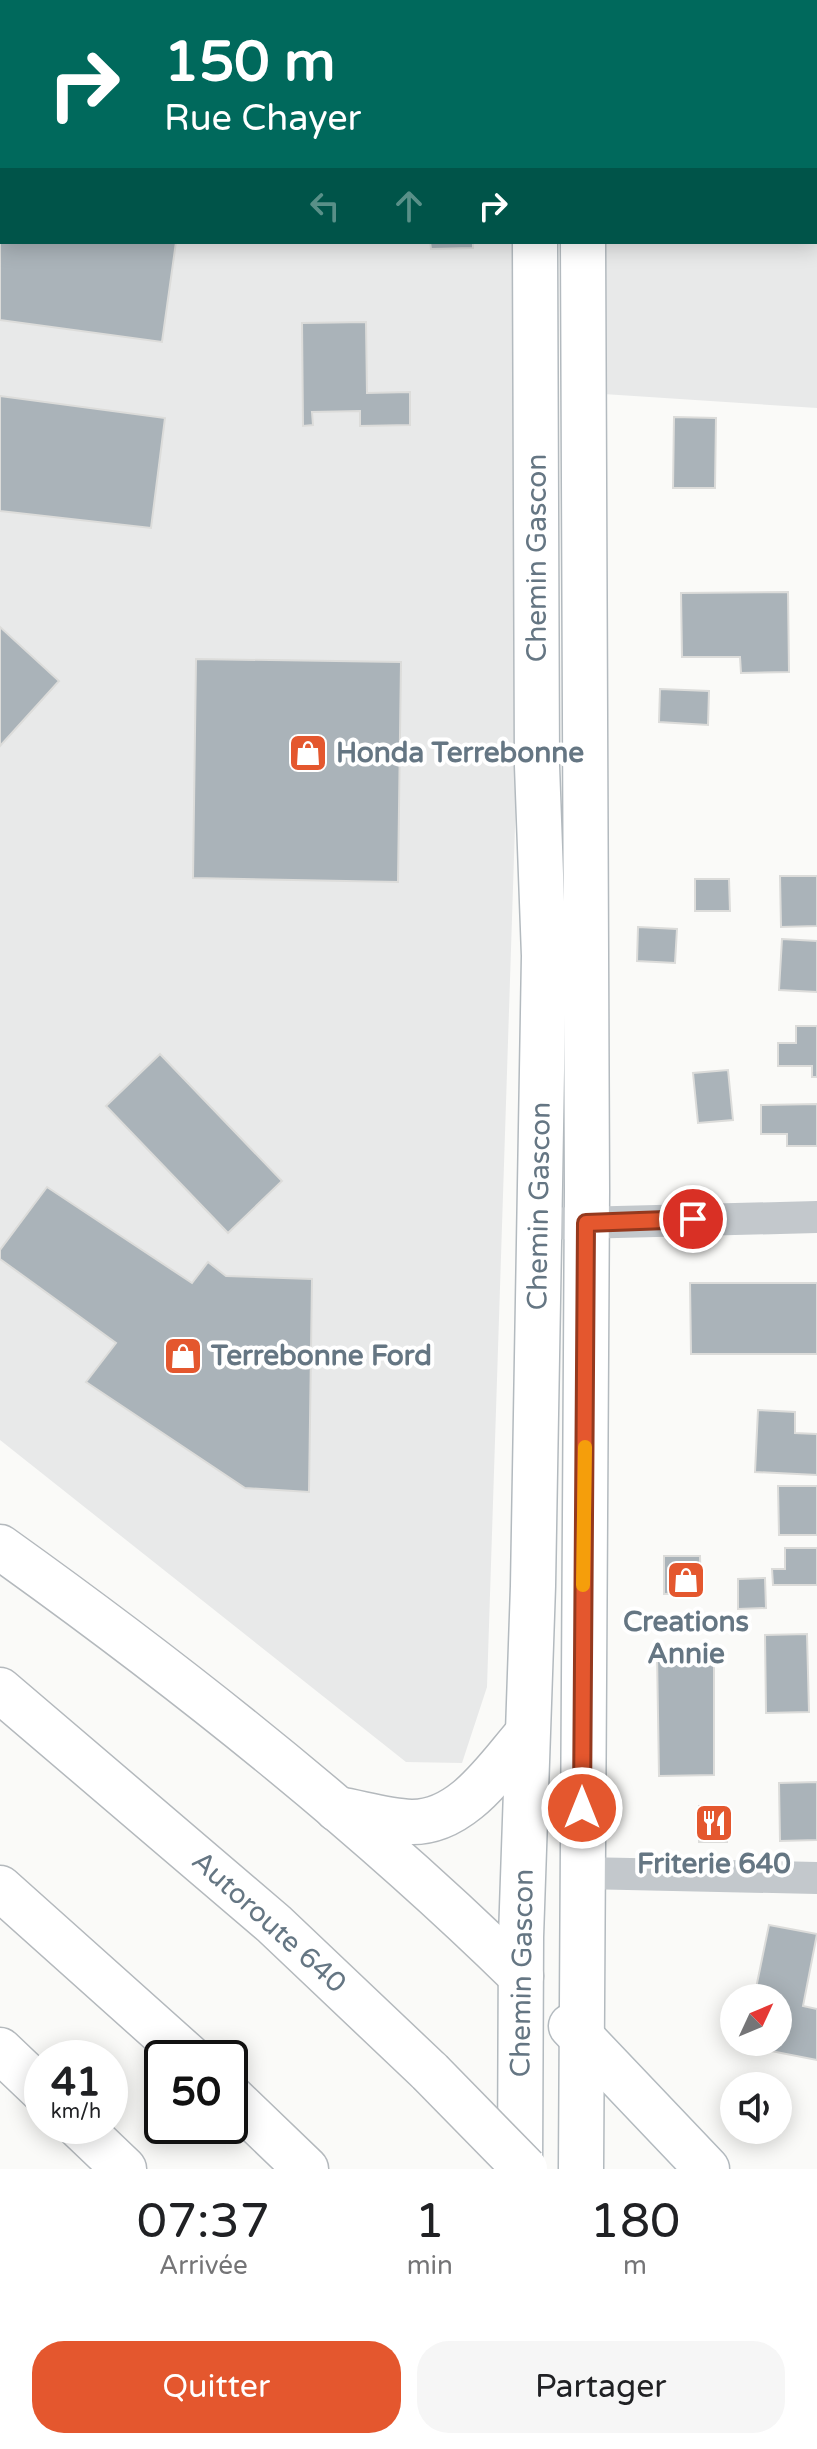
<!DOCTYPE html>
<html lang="fr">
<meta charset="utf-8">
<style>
:root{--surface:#fff;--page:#f6f6f6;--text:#202124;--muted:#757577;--accent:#e4572e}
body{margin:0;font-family:"Varela Round",sans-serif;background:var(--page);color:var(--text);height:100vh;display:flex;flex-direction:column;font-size:30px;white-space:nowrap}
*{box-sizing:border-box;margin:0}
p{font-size:26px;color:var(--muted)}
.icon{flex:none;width:44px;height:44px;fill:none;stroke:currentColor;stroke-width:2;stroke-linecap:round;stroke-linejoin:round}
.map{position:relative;height:2169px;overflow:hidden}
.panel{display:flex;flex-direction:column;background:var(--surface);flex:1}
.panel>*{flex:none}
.hud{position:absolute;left:0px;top:0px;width:818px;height:244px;box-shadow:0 4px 20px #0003;background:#00695c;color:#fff;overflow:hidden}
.needle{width:52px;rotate:46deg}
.fabs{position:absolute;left:720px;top:1984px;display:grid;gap:16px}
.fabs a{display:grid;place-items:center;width:72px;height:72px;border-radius:50%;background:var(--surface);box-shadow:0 4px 20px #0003;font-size:40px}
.speed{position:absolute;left:24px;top:2040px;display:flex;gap:16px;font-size:40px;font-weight:700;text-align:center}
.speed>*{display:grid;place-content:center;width:104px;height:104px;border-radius:50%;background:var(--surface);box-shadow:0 4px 20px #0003;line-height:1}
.speed small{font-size:20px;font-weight:400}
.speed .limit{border:4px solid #111;border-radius:12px;background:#fff;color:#111}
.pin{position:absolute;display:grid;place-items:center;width:68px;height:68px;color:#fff;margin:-34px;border:4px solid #fff;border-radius:50%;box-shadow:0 2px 8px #0007}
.me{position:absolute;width:88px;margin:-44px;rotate:0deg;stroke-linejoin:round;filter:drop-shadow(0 0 6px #0008)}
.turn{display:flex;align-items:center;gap:28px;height:168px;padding:0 32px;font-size:36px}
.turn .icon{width:104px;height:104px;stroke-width:2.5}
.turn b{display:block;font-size:56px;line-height:68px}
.lanes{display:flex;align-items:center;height:76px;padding:0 32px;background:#0003;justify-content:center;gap:40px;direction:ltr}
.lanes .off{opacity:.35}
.eta{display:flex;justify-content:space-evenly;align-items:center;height:136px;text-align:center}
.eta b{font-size:48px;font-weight:600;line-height:56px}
.button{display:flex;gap:16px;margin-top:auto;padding:16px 32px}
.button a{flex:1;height:92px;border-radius:32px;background:var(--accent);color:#fff;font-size:32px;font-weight:600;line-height:92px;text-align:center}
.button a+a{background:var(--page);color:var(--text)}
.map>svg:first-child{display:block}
</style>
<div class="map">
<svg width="817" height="2169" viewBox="0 0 817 2169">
<rect width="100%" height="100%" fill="#fafaf8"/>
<g fill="#e8e9e9">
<polygon points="0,0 542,0 2,2 2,242 534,242 487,1687 462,1763 406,1762 0,1440"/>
<polygon points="567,0 817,0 817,408 588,393 580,242 816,242 816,2"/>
</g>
<g fill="#aab3b9" stroke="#dcdcda" stroke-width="2">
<polygon points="3,0 205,0 2,2 2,80 0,7"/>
<polygon points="307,0 458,0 307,2"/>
<polygon points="0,197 2,242 176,242 162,342 0,320"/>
<polygon points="430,242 473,242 473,248 431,249"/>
<polygon points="366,322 367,393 410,392 410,425 360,426 360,411 312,412 313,425 303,426 302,323"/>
<polygon points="0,396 165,418 151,528 0,511"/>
<polygon points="674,417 716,418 715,488 673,488"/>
<polygon points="788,592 789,672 741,673 740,657 682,657 681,593"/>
<polygon points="0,627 59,681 0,746"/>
<polygon points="196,659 401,662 398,882 193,878"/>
<polygon points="660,689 709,691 708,725 659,722"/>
<polygon points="780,876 817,876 817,926 781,927"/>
<polygon points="695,879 729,879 730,911 695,911"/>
<polygon points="638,927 677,929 675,963 637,961"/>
<polygon points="782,939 817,941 817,992 779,990"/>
<polygon points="796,1026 817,1026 817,1077 812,1077 812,1066 778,1066 778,1043 796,1043"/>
<polygon points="160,1054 282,1181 228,1233 106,1106"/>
<polygon points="728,1070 733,1120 698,1123 693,1073"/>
<polygon points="817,1104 817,1146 787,1146 787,1134 761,1134 761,1105"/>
<polygon points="47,1187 192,1283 208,1262 226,1276 312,1279 309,1492 245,1488 86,1382 116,1343 0,1259 0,1250"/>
<polygon points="690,1283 817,1283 817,1354 691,1354"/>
<polygon points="758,1410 795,1412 795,1433 817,1434 817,1475 755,1472"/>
<polygon points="778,1486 817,1486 817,1535 779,1535"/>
<polygon points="785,1548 817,1548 817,1585 773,1585 772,1569 785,1569"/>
<polygon points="664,1556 700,1556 701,1593 664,1594"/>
<polygon points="765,1578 766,1608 738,1609 738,1579"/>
<polygon points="807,1634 809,1712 766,1713 765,1635"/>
<polygon points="657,1653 714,1653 714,1775 659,1776"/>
<polygon points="817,1782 817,1840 780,1841 779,1783"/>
<rect x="699" y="1806" width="28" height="36"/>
<polygon points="769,1925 817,1934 803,2006 817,2009 817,2060 745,2046 746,2042 778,2042 778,1998 754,1998"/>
</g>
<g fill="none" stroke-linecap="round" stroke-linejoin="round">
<defs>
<g id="secondary">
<polyline points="533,0 533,2"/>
<polyline points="582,0 582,2"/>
<polyline points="571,2026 707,2169"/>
<polyline points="520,2169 521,1937 533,1586 544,956 537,766 535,242"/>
<polyline points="581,2169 587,1191 583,242"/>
</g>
<g id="motorway">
<path d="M0 1547C182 1677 361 1819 521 1976"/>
<polyline points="0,1690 274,1924 430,2072"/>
<path d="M337 1809C361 1813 387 1821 411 1822 463 1823 497 1768 527 1734"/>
<polyline points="0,1888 190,2058"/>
<polyline points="0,2050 42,2090"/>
<polyline points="230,2096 306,2169"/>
<polyline points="79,2126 124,2169"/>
</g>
</defs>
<use href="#secondary" stroke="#b3babf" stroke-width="47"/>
<use href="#motorway" stroke="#b4b9bd" stroke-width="47"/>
<g stroke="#c3c8cc" stroke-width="32">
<polyline points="539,1224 817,1217"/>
<polyline points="582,1873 817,1878"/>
</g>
<use href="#secondary" stroke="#fff" stroke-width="44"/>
<use href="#motorway" stroke="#fff" stroke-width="44"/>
<defs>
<polyline id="motorway-bridge" points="430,2072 525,2169"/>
</defs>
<use href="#motorway-bridge" stroke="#b4b9bd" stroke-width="47" stroke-linecap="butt"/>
<use href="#motorway-bridge" stroke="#fff" stroke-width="44"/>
</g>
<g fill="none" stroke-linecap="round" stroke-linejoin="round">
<defs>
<polyline id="route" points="582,1808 586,1223 693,1219"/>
</defs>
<use href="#route" stroke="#94391e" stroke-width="20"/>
<use href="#route" stroke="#e4572e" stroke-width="14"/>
<polyline stroke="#f59e0b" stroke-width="14" points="583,1585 585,1447"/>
</g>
<defs>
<symbol id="shop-square" viewBox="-11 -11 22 22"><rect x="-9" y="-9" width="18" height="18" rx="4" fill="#e4572e" stroke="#fff"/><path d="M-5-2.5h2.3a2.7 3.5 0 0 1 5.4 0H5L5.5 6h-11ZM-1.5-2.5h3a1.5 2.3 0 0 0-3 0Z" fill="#fff"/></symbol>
<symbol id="restaurant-square" viewBox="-11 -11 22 22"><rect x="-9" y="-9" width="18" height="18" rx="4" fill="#e4572e" stroke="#fff"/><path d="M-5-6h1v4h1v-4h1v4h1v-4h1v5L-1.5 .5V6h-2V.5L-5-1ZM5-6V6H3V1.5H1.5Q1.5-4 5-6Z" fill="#fff"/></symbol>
</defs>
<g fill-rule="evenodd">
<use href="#shop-square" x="286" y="731" width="44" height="44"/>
<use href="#shop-square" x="161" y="1334" width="44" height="44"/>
<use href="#shop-square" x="664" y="1558" width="44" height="44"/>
<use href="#restaurant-square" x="692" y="1801" width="44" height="44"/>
</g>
<g text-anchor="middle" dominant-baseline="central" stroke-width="8" stroke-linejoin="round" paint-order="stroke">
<g font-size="28" fill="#657683" stroke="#fff">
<text transform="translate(537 558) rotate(-90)">Chemin Gascon</text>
<text transform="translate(539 1206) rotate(-89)">Chemin Gascon</text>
<text transform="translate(269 1922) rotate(42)">Autoroute 640</text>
<text transform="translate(522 1973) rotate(-89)">Chemin Gascon</text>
</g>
<g font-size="28" font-weight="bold" fill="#657683" stroke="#fff" text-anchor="start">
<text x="336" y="753">Honda Terrebonne</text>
<text x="211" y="1356">Terrebonne Ford</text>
<text x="686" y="1622" text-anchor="middle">Creations<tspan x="686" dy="32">Annie</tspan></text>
<text x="714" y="1864" text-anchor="middle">Friterie 640</text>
</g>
</g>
</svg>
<div class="fabs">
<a><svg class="needle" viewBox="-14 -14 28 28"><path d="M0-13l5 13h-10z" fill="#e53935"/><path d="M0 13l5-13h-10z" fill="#757577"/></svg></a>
<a><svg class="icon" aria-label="sound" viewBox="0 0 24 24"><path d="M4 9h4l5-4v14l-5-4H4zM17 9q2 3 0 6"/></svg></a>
</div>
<div class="speed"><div>41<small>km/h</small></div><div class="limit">50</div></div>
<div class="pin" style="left:693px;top:1219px;background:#d93025"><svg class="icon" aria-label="arrive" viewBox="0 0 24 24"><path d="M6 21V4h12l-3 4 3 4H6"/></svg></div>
<svg class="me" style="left:582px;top:1808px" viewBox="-20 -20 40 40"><circle r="17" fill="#e4572e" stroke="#fff" stroke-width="3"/><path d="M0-11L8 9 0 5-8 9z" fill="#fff"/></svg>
<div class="hud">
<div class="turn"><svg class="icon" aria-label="right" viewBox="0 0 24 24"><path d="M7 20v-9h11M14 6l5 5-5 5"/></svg><div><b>150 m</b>Rue Chayer</div></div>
<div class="lanes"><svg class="icon off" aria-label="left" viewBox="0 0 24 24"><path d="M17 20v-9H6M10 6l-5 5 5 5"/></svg><svg class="icon off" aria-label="ahead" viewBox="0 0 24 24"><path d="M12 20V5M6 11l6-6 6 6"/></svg><svg class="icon" aria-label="right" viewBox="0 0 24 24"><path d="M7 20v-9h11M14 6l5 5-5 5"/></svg></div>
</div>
</div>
<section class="panel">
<div class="eta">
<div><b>07:37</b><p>Arrivée</p></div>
<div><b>1</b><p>min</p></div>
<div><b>180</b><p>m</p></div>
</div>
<div class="button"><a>Quitter</a><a>Partager</a></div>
</section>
